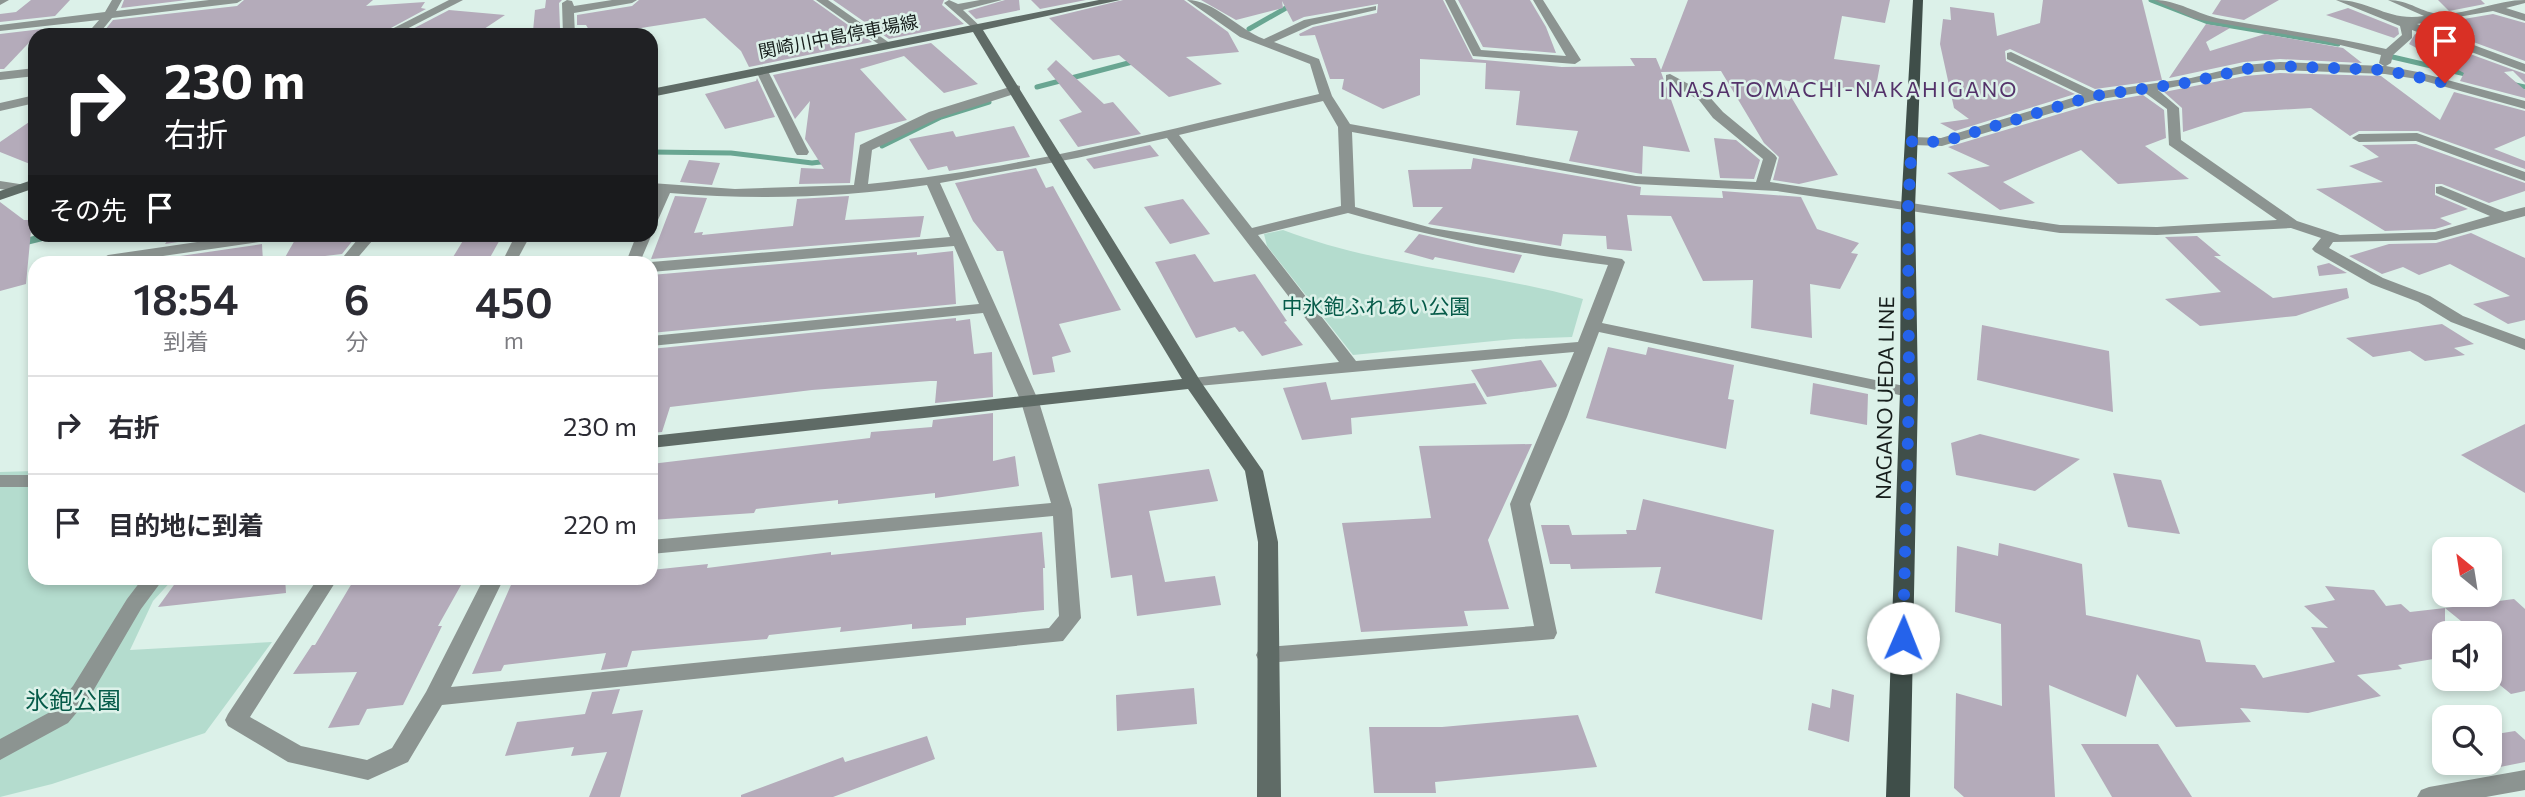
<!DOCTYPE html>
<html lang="ja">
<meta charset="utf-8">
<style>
:root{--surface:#fff;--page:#f7f7f7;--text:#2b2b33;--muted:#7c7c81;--line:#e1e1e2}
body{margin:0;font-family:Commissioner,"Noto Sans JP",sans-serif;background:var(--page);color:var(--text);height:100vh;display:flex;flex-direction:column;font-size:26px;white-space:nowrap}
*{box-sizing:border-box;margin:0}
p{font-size:23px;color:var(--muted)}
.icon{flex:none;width:38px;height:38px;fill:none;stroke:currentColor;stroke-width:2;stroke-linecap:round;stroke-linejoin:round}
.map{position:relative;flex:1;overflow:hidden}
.details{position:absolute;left:28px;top:256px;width:630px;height:329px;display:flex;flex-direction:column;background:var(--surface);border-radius:21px;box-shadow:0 4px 10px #0003}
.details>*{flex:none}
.hud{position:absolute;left:28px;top:28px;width:630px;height:214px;border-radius:21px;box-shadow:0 4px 10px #0003;background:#202124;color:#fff;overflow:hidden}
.needle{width:46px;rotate:330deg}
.controls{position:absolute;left:2432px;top:537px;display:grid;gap:14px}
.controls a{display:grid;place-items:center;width:70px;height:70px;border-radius:14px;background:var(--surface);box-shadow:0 4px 10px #0003;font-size:35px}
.pin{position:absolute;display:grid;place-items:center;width:60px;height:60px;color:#fff;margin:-72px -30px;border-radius:50% 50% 50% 0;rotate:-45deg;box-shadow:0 0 7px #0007}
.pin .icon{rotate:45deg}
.me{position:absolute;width:77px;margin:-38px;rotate:1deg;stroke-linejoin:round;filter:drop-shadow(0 0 5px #0008)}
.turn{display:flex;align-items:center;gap:24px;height:147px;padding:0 21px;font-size:32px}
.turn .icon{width:91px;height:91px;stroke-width:2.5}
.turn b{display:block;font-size:49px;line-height:60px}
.then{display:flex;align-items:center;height:66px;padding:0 21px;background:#0003;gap:14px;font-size:26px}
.eta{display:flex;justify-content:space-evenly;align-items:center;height:119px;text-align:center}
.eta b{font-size:42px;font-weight:600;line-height:49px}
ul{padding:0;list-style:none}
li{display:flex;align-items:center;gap:21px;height:98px;padding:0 21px;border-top:2px solid var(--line)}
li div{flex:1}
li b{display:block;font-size:26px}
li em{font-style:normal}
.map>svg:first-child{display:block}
</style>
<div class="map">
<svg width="2525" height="797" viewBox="0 0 2525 797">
<rect width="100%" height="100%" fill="#dcf1e9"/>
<g fill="#b4dcce">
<path d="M1283 230C1380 267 1484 271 1583 299L1572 337 1514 339 1353 355 1267 246 1264 234Z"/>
<polygon points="35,471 35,578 174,578 153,601 130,650 272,642 205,733 52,784 0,797 0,472"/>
</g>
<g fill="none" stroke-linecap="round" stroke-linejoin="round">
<g stroke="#69a692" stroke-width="5">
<polyline points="2151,0 2208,22 2338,44"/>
<polyline points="1249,29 1300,0"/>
<polyline points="2384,55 2474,76"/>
<polyline points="2511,84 2525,87"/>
<polyline points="1037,87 1136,61"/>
<polyline points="882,146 941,117 989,102"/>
<polyline points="651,152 731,153 812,163 829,161"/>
</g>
<polyline stroke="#69a692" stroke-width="7" points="0,248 56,234"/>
</g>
<g fill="#b4abba">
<polygon points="31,0 70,0 55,16 0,22 0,14 16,12"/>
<polygon points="124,0 187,0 121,8"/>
<polygon points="244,0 373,0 366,6 425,2 421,8 426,9 378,35 101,35 113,20 237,6"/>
<polygon points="546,0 562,0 559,3 560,28 533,31 535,10 545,8"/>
<polygon points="639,0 813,0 872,42 749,67 741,51 705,18 596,35 592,35 586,25 577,25 577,15 632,6"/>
<polygon points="833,0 944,0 942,5 964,24 889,39"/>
<polygon points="1005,0 1019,0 1020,10 976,19 968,11"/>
<polygon points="1031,0 1086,0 1040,9"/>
<polygon points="1123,0 1184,0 1228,32 1239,52 1186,57 1222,84 1169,97 1119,55 1093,60 1049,18"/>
<polygon points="1201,0 1443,0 1473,59 1562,67 1635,66 1630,58 1656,58 1661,70 1688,0 1890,0 1885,23 1842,16 1834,59 1880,65 1875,92 1781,80 1838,175 1799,184 1773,180 1779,157 1764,143 1721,71 1661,72 1690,152 1643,146 1642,174 1636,173 1569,161 1578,131 1516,125 1520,91 1485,89 1486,63 1420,59 1420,95 1383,109 1342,89 1344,79 1330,79 1315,35 1300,36 1299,34 1313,27 1377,13 1378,4 1304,17 1293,22 1282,1 1283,8 1236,20"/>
<polygon points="1458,0 1530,0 1546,27 1556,53 1483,47"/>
<polygon points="2043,0 2142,0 2162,80 2095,89 2010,49 2005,51 2006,61 2075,94 1955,131 1940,123 1969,119 1954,108 1940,44 1943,19 1951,20 1950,7 1994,13 1997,36 2040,23"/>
<polygon points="2221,0 2279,0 2244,20 2212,14"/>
<polygon points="2438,0 2481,0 2485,4 2449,11"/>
<polygon points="2348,8 2398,28 2399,34 2394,38 2326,15"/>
<polygon points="449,10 505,15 475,35 401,35"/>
<polygon points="2493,14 2525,23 2525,61 2427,25 2438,23 2475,35 2458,20"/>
<polygon points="2206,24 2230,28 2206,42 2210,51 2265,34 2343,48 2362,63 2280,59 2244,62 2169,78"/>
<polygon points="42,29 4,69 0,69 0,34"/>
<polygon points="2415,34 2525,74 2525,83 2513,71 2504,72 2525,90 2525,98 2460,81 2464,73 2409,44"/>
<polygon points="931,43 978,84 944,93 904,56 860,69 907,120 855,133 850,183 799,184 801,168 824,169 805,139 810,101 795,119 773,75"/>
<polygon points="1056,60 1104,104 1113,102 1141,134 1078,147 1059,120 1082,112 1047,69"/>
<polygon points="2280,73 2381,76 2440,120 2454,92 2525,111 2525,136 2494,149 2525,161 2525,169 2418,131 2359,131 2350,136 2311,108 2244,112 2183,132 2182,108 2164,92 2245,76"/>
<polygon points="757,78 775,117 725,129 705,94 756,81"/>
<polygon points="2143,95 2164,110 2166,138 2145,146 2189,179 2118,184 2081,150 2003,182 2035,203 2000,210 1947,173 1990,166 1948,147 2096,103"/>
<polygon points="35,118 35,166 0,152 0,142"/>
<polygon points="1014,126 1030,157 949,171 947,166 928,170 909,139 953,131 956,137"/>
<polygon points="1714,138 1736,140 1760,160 1754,179 1720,178"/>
<polygon points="2416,144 2525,183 2525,191 2489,203 2442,184 2435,184 2435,195 2468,209 2440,218 2452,224 2435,229 2385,231 2316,189 2383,182 2349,166 2379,157 2362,145"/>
<polygon points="1150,145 1159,156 1094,169 1086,159"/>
<polygon points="1473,158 1641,187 1640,195 1723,198 1722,191 1801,197 1817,229 1859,243 1851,253 1858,254 1840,289 1810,284 1812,338 1751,328 1753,280 1703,281 1671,216 1627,215 1632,251 1607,249 1606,236 1563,234 1561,246 1428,224 1443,207 1413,207 1408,170 1471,169"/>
<polygon points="689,160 720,163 712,185 680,182"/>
<polygon points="1036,168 1046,188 1053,186 1121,310 1059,324 1071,352 1052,357 1055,372 1033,375 1003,251 997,251 973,221 955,183"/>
<polygon points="675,196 707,198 694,233 703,232 702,235 793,226 797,199 849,196 845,220 924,216 920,237 651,259"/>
<polygon points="1183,199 1210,234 1170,244 1144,207"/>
<polygon points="0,202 24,220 32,220 26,284 0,291"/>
<polygon points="2471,233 2525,258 2525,320 2508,324 2473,304 2510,296 2450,264 2419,275 2403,267 2382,274 2349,256 2389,244 2436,243"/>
<polygon points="172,234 230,234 165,244"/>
<polygon points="326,234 358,234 342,254 283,261 296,238"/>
<polygon points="1419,234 1476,247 1522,255 1514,273 1435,257 1433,260 1404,252"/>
<polygon points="502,236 488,261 450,262 464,239"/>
<polygon points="2197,236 2221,256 2214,256 2273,298 2347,288 2349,298 2296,316 2200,326 2165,299 2221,292 2165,237"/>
<polygon points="262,244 263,262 151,262 153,260"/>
<polygon points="953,251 956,304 651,333 651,275 917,252 917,255"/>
<polygon points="1195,254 1214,282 1255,274 1287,321 1284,322 1303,345 1262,356 1243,331 1239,332 1235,327 1196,338 1155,262"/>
<polygon points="2329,263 2347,273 2319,276 2317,266"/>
<polygon points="956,318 956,321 970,319 974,354 992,352 993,397 935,403 937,381 930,381 812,390 670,407 662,432 651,433 651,349"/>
<polygon points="2442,324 2474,344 2454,348 2465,355 2425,361 2410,351 2373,357 2346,338"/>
<polygon points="1982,325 2109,351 2113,412 1977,380"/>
<polygon points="1608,347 1646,355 1648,347 1734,365 1728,399 1734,400 1726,449 1586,418"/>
<polygon points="1541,360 1557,385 1556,387 1487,397 1471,370"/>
<polygon points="1326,382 1331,400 1475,383 1487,404 1351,418 1352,434 1302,440 1283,388"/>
<polygon points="1813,383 1868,394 1867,425 1810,414"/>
<polygon points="993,413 993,461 1015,456 1019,486 935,498 935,493 838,504 838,500 756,509 754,513 651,520 651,464 870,438 871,432 932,427 933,420"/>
<polygon points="2525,424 2525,493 2461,455"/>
<polygon points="1980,434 2080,459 2035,491 1956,475 1951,443"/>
<polygon points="1532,444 1488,540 1509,609 1464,611 1468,626 1361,632 1342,523 1431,518 1419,446"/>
<polygon points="1209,469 1218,501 1149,511 1165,582 1215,576 1221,605 1137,616 1132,575 1111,578 1098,484"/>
<polygon points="2113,473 2161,480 2180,534 2128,527"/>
<polygon points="1643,499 1774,530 1762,620 1655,593 1661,567 1571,569 1570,564 1550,564 1541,525 1569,525 1572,535 1627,534 1626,530 1636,530"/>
<polygon points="1042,532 1045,568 1043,568 1044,610 966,618 966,625 912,629 912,624 840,632 841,627 769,635 767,639 632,651 627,667 601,670 606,653 504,665 501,671 472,674 514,578 651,578 651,570 708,564 707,568 831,552 831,555"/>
<polygon points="1999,543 2082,564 2086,615 2200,640 2206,662 2255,665 2263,678 2335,662 2311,627 2328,628 2304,606 2335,600 2325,586 2374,590 2386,606 2401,604 2410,612 2445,608 2445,657 2398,665 2402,669 2357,675 2381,696 2308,713 2240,708 2251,722 2176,727 2137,674 2126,717 2049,685 2055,797 1964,797 1954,788 1956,693 2002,706 2001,624 1955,612 1957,546 1998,556"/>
<polygon points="179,578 285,578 286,593 158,607"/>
<polygon points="355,578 465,578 438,626 442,626 403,705 367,709 359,725 328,728 357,672 293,674 312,645 315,645"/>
<polygon points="2514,599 2525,609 2525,691 2511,694 2490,677 2490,634 2477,634 2445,608"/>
<polygon points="1194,688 1197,724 1117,731 1116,695"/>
<polygon points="620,689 612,714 643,710 620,797 589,797 607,752 571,756 574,747 505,756 517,722 585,714 592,692"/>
<polygon points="1832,689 1854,695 1849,742 1808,730 1812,703 1830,708"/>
<polygon points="1578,715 1597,767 1435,782 1436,793 1374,793 1369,727 1442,727"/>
<polygon points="2515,731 2525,740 2525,762 2490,769 2490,735"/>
<polygon points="927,736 935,759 833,797 741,797 741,795 843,757 845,762"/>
<polygon points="2081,744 2158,744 2192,797 2112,797"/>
</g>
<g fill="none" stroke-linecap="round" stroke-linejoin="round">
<g fill="#8c9491" fill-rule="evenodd">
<polygon points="0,0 9,0 0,5"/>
<polygon points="112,0 122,0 116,11 209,0 242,0 237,3 112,18 98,35 86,35 99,20 0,31 0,25 105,12"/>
<polygon points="449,0 463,0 395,35 380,35"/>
<polygon points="567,0 572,1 574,6 612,0 637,0 632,3 574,13 575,35 563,35 562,3"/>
<polygon points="816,0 828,0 894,46 884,48"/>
<polygon points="980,0 1002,0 963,10 983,29 977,32 944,3 949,0 958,4"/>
<path d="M1187 0C1214 0 1238 29 1264 39L1304 20 1376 6V10L1312 25 1274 42 1319 59 1332 96 1350 124 1636 176 1756 182 1763 159 1713 118 1699 100 1666 81V75L1670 74 1707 94 1723 112 1775 155 1777 158 1770 182 2060 225 2157 227 2277 220 2169 145 2167 109 2144 92 2095 100 1942 146 1912 145 1905 141 1912 137 1941 138 2082 95 2007 59V53L2011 52 2095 92 2191 78 2245 65 2280 62 2384 66 2379 63 2381 55 2324 41 2195 19 2154 0C2177 0 2197 14 2221 19 2276 29 2331 36 2386 49L2402 35 2400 26 2336 0C2371 0 2388 22 2424 16L2388 0C2409 0 2423 13 2439 14 2468 15 2496 0 2525 0V3L2506 8 2525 14V21L2493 11 2417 24 2525 64V72L2412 30V38L2393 55 2391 63 2386 66 2418 72 2525 101V109L2417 79 2385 74 2280 70 2245 73 2158 90 2179 108 2181 140 2297 221 2340 235 2435 232 2490 216 2436 193V187L2441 186 2505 212 2525 207V216L2436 240 2333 242 2329 248 2383 278 2430 296 2463 316 2525 339V350L2451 322 2418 302 2371 284 2315 252 2312 249 2321 238 2291 228 2157 235 2060 233 1777 191 1636 184 1352 132 1355 207 1432 228 1622 259 1625 262 1602 323 1909 387 1918 392 1909 397 1599 332 1567 417 1530 504 1557 633 1554 639 1267 663 1259 661 1256 655 1259 649 1267 647 1534 626 1510 504 1574 352 1187 387 1184 383 1193 378 1339 362 1167 138 1077 158 940 183 1039 402 1072 509 1081 618 1063 641 442 705 408 762 368 780 288 762 228 726 225 720 228 714 318 578H338L250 717 301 746 367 760 392 748 426 692 484 578H504L451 687 1049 628 1059 616 1053 516 651 554V540L1051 503 1021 402 983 313 651 346V336L979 304 954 246 651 272V262L950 237 927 185C842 198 756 200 670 193L658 220 651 224V203L656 192 651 191V183L735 189 854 185 860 145 929 112 1016 85 1020 86V92L939 118 872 150 868 184C1022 169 1170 129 1319 94L1310 64 1240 37ZM1323 101 1338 127 1341 206 1252 228 1179 135ZM1348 213C1434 238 1519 254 1608 265L1578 342 1356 361 1258 235Z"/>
<polygon points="1445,0 1455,0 1481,50 1566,56 1533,0 1543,0 1581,60 1575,64 1473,56"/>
<polygon points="762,67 768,71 809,152 807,155 797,155 795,152 756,71"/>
<polygon points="35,68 35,76 0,80 0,72"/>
<polygon points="35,95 35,103 0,111 0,103"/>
<polygon points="2417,133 2525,172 2525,181 2416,141 2359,142 2352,138 2359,134"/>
<polygon points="0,181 26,185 28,188 21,192 0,189"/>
<polygon points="651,232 652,234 640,262 626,262 637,234 651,234"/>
<polygon points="252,234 293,234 286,238 122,262 102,262 100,260 108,255"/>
<polygon points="362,234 378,234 354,262 339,262"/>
<polygon points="516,234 531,234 516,262 502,262"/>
<rect x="0" y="475" width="35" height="12"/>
<polygon points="143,578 164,578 141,609 89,698 68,723 0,760 0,739 52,711 73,686 127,599"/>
<polygon points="2525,770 2525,790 2486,797 2417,797 2421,790 2429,787"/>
</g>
<g fill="#5f6b66" fill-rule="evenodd">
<polygon points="1099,0 1120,0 983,30 1201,382 1263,471 1278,542 1281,797 1257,797 1258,542 1245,471 1188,389 651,448 651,436 1182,379 973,32 651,97 651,89"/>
<polygon points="35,179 35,188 0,200 0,191"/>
</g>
<polygon fill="#3f4e49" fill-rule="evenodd" points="1913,0 1923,0 1915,208 1918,392 1910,797 1886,797 1900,392 1901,208"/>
</g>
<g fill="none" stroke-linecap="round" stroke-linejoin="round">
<polyline stroke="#2563eb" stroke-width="12" stroke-dasharray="0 21.6" points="1903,638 1909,392 1908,208 1912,141 1942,142 2093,96 2191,82 2245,69 2280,66 2385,70 2445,83"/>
</g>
<g text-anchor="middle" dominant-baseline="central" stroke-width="5" stroke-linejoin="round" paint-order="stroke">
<g font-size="18" fill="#161d1b" stroke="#dcf1e9">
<text transform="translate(838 36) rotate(-11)">関崎川中島停車場線</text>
</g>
<g font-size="21" letter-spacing="2" fill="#54326a" stroke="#dcf1e9">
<text x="1839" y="88">INASATOMACHI-NAKAHIGANO</text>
</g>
<g font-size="21" fill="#065b49" stroke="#dcf1e9">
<text x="1376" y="305">中氷鉋ふれあい公園</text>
</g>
<g font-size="21" fill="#161d1b" stroke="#dcf1e9">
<text transform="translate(1884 398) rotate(-89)">NAGANO UEDA LINE</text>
</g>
<g font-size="24" fill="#065b49" stroke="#dcf1e9">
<text x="73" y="699">氷鉋公園</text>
</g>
</g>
</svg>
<div class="controls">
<a><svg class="needle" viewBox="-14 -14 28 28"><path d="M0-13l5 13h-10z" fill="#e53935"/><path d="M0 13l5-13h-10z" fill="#7c7c81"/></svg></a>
<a><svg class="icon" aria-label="sound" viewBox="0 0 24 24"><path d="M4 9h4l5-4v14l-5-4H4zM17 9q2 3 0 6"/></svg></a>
<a><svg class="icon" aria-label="search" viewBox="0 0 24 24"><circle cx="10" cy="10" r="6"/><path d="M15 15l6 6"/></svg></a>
</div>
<div class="pin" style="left:2445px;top:83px;background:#d93025"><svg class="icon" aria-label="arrive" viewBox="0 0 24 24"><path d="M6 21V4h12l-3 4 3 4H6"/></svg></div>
<svg class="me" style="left:1903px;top:638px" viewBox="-20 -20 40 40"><circle r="19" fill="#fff"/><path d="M0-13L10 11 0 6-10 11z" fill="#2563eb"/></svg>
<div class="hud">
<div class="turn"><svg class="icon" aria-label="right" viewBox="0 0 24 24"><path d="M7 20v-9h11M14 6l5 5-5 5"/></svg><div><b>230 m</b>右折</div></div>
<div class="then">その先<svg class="icon" aria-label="arrive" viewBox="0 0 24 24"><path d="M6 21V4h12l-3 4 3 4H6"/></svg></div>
</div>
<section class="details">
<div class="eta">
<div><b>18:54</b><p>到着</p></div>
<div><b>6</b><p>分</p></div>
<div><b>450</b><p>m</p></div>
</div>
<ul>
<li><svg class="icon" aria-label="right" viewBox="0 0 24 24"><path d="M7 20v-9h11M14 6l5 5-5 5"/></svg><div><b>右折</b></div><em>230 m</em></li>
<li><svg class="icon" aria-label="arrive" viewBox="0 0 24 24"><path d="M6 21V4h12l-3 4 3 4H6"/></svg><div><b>目的地に到着</b></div><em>220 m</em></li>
</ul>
</section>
</div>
